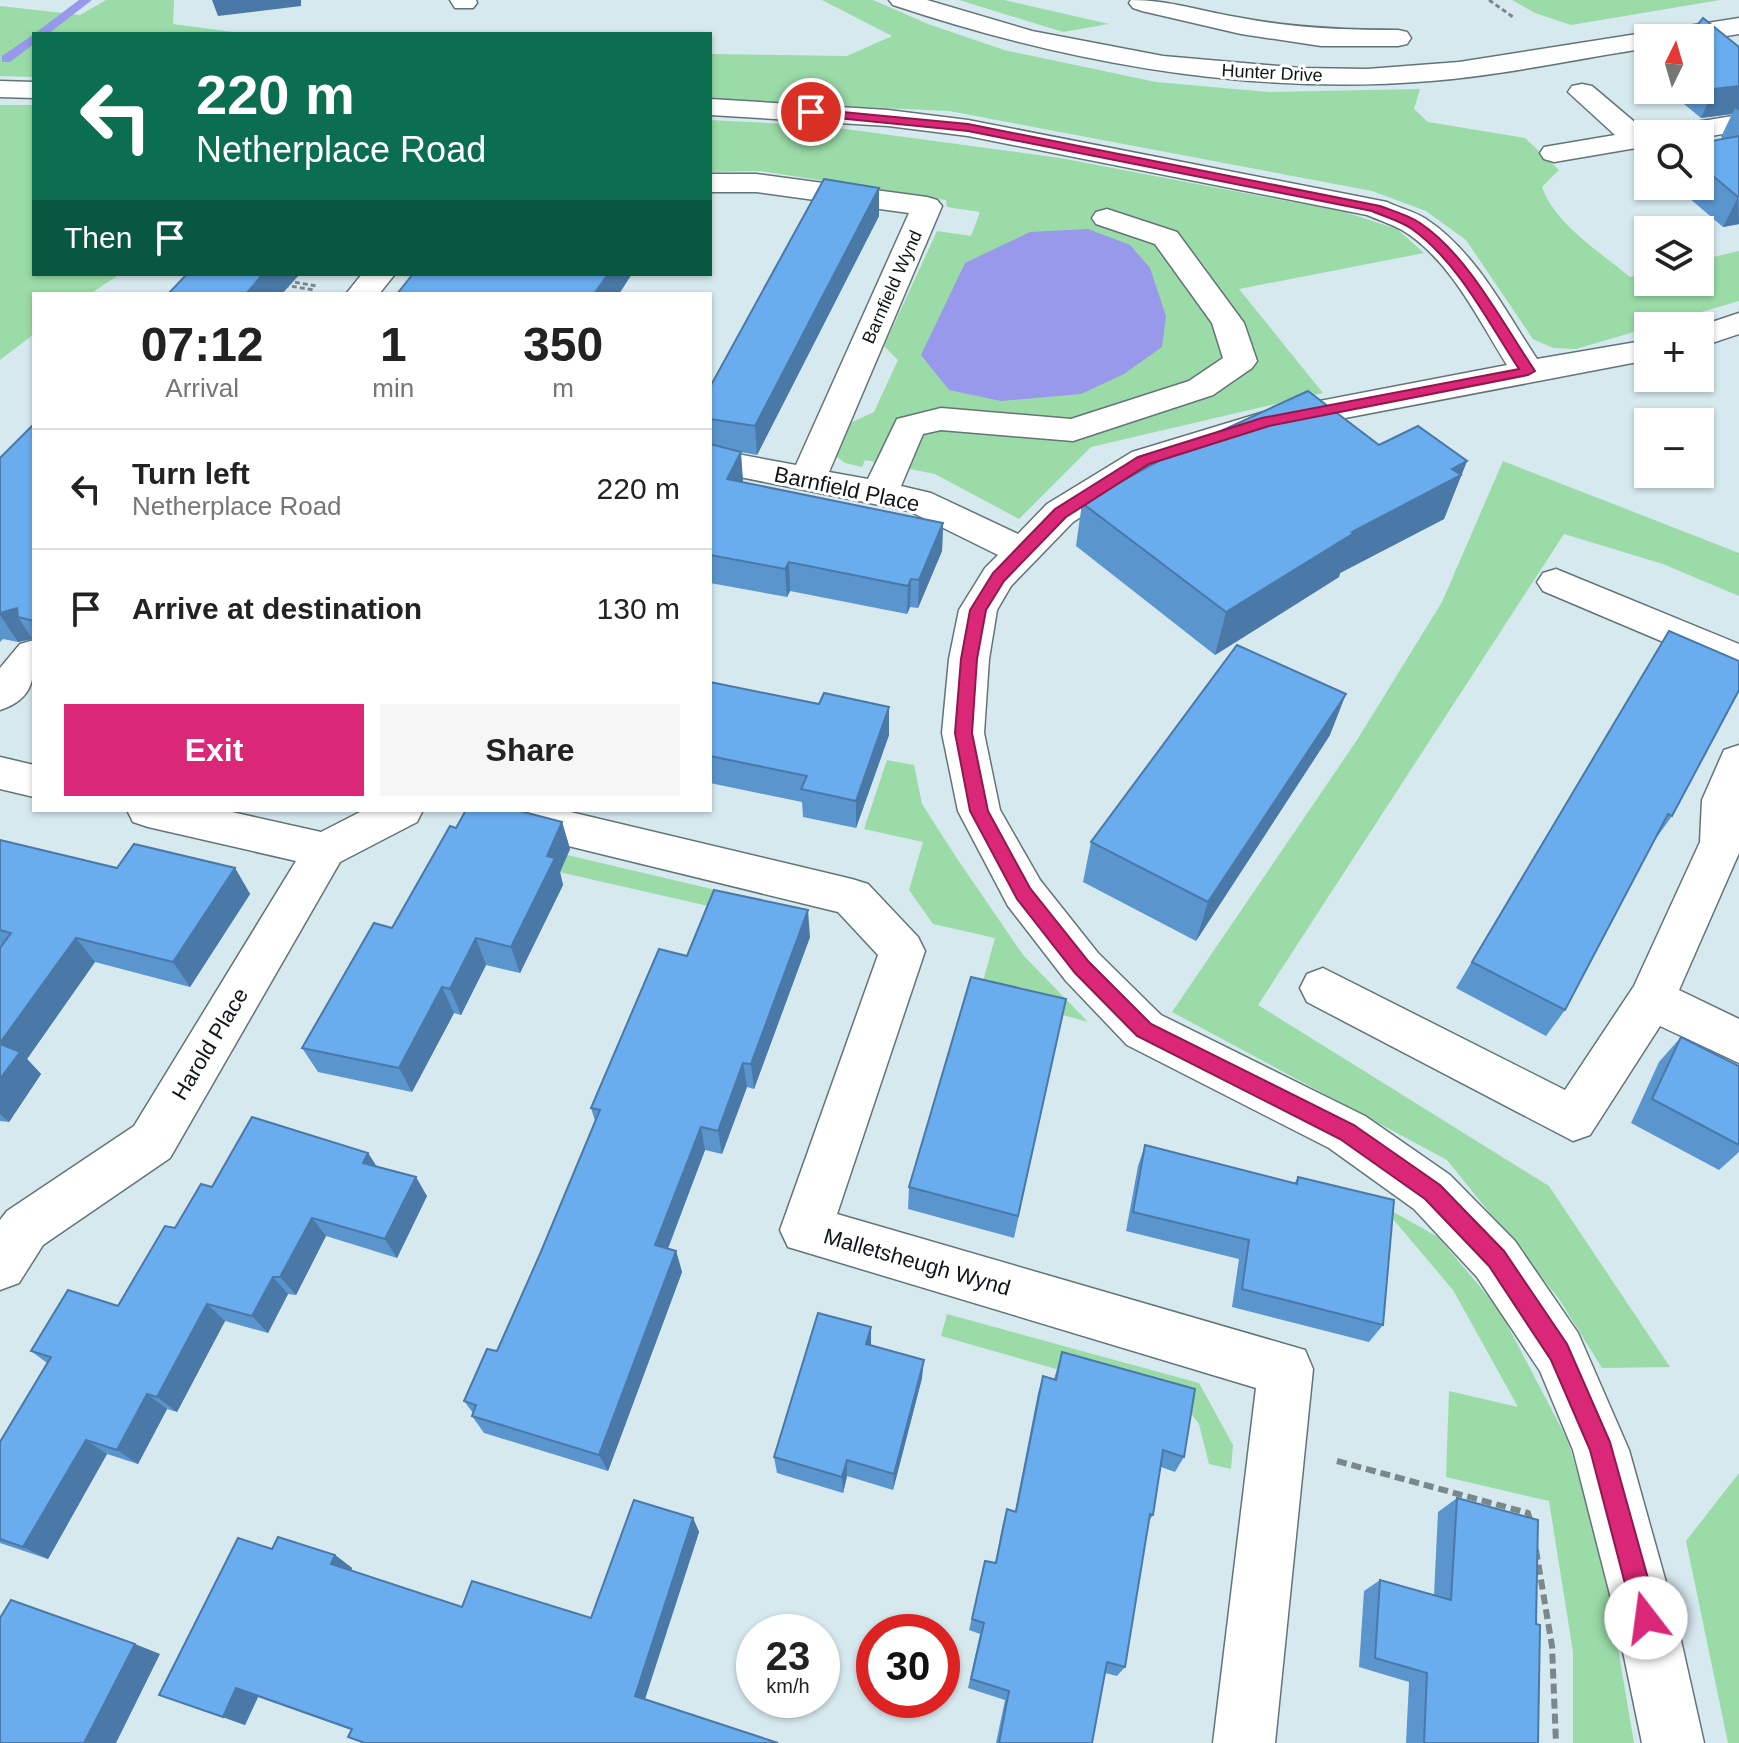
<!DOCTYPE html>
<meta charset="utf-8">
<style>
:root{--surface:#fff;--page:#f6f6f6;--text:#222;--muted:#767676;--line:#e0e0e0;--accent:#db2777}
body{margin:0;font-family:Helvetica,sans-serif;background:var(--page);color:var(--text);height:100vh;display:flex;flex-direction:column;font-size:30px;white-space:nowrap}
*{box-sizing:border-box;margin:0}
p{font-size:26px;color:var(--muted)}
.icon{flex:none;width:44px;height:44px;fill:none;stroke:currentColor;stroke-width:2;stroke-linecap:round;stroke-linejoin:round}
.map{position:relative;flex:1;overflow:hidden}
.details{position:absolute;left:32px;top:292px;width:680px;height:520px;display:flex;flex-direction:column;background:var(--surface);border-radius:0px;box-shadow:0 2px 6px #0004}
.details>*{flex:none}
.top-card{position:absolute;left:32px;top:32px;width:680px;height:244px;border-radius:0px;box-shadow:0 2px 6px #0004;background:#0b6e4f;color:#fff;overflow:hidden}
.needle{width:52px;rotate:5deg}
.buttons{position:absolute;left:1634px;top:24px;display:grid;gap:16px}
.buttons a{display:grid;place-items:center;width:80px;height:80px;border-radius:0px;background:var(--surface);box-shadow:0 2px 6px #0004;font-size:40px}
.speed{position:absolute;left:736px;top:1614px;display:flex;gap:16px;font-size:40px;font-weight:700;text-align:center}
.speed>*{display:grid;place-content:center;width:104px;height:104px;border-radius:50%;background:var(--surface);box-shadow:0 2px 6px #0004;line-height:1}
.speed small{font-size:20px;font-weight:400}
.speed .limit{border:12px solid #d22;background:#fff;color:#111}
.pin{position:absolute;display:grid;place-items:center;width:68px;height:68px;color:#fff;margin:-34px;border:4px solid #fff;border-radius:50%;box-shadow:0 2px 8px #0007}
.me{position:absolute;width:88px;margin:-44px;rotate:345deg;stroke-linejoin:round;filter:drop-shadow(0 0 6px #0008)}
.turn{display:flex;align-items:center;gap:28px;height:168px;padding:0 32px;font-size:36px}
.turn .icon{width:104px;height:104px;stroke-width:2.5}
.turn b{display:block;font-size:56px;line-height:68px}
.then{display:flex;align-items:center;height:76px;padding:0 32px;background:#0003;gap:16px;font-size:30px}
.eta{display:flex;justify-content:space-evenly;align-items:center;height:136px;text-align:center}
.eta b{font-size:48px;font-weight:700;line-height:56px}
.cta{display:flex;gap:16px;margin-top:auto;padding:16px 32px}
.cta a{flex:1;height:92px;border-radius:0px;background:var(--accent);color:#fff;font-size:32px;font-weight:700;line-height:92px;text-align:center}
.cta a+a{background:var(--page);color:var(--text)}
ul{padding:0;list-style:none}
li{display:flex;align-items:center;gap:24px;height:120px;padding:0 32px;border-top:2px solid var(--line)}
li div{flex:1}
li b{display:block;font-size:30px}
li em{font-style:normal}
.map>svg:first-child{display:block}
</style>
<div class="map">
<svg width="1739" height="1743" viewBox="0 0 1739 1743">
<rect width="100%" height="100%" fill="#d6e9ef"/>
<g fill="#9bdba8">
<polygon points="106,0 174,0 173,24 248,34 34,34 34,77 0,76 0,6 80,15"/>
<path d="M822 0H873L928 24 1004 50 1156 82 1269 92 1420 89 1414 109 1428 122 1525 138 1559 170 1542 187C1555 224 1600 252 1630 277L1648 273V282H1700V260L1739 251V301L1576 349 1553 348 1533 339 1466 240 1426 211 1372 191 949 111 710 100V54L847 56 892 36Z"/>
<polygon points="959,0 1004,0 1109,24 1063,32"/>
<polygon points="1512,0 1720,0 1571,25 1535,13"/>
<polygon points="0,105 34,105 34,274 120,274 90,294 34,294 34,334 0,360"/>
<polygon points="710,120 823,126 1060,158 1345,212 1397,229 1424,253 1239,289 1323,393 1091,447 1019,519 935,474 865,460 862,467 845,463 836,456 850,423 874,412 898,360 884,346 937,231 971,236 980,212 947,207 946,200 760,171 710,172"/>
<polygon points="1503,461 1739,553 1739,596 1663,564 1564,534 1258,1005 1549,1186 1670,1367 1602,1368 1559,1299 1447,1160 1172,1012 1357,740 1442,602"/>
<polygon points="887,760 914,765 922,804 956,857 1023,955 1088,1022 980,992 995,938 933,924 909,890 923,842 864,829"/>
<polygon points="533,847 750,898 739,913 524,864"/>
<polygon points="1381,1205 1438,1237 1499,1309 1568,1441 1603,1560 1634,1743 1573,1743 1573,1652 1549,1501 1446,1477 1449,1391 1518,1407 1453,1290"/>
<polygon points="947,1314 1199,1383 1233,1445 1231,1469 1209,1464 1199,1424 1185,1406 941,1336"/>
<polygon points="1739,1473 1739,1743 1728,1743 1686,1541"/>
</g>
<polygon fill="#9899eb" points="1088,229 1130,245 1150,268 1166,316 1162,347 1124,374 1081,394 1001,401 949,390 921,355 965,263 1030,232"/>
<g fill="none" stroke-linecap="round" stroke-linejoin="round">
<g fill="#9899eb" fill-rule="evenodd">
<polygon points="79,0 92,0 48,34 34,34"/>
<polygon points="34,34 34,44 10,62 2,62 2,56"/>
</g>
<defs>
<g id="minor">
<polygon points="450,0 476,0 477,3 473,8 455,8"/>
<path d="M889 0H927L1032 31 1163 56 1300 68 1367 69 1459 62 1739 18V34L1700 40 1648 38V48C1576 59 1504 75 1431 81 1248 96 1067 63 893 5Z"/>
<path d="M1131 0C1170 0 1204 12 1242 18 1294 28 1345 30 1398 30L1407 32 1411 38 1407 44 1398 46H1321L1241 34 1142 11 1133 8 1129 3Z"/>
<polygon points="0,81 34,82 34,98 0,97"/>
<polygon points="1582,84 1592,86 1644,130 1658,132 1671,126 1739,115 1739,131 1700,138 1700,134 1648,134 1648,146 1554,162 1544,159 1540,153 1544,147 1615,135 1568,92 1572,86"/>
<path d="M710 99 888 110 968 120 1387 202C1399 208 1414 211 1426 219 1476 252 1505 311 1537 359L1648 340V360L1272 432 1156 468 1073 522 1011 586 997 610 989 659 984 733 1000 810 1040 880 1098 953 1161 1015 1365 1116 1450 1175 1515 1241 1578 1333 1629 1450 1676 1618 1704 1743H1642L1616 1618 1573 1450 1540 1371 1477 1277 1414 1209 1329 1148 1127 1045 1066 981 1008 906 958 811 942 733 949 659 959 610 985 568 998 555 909 511 710 471V449L796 465 909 213 756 192H710V174H756L927 197 937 200 942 206 829 472 868 479 897 419 941 408 1071 419 1189 381 1223 358 1212 323 1155 244 1096 224 1092 218 1096 212 1107 209 1177 232 1244 323 1257 361 1252 368 1213 395 1073 441 941 430 923 434 901 486 931 493 1018 534 1047 504 1132 452 1267 411 1507 365C1478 319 1450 259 1402 230 1391 224 1379 220 1367 215L968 136 888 126 710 115Z"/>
<polygon points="362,274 395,274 379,294 346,294"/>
<polygon points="1739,313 1739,334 1700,347 1700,326"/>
<polygon points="1556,569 1739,644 1739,674 1543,591 1537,582 1543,573"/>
<path d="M34 640C34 672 38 698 0 710V668L20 644Z"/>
<polygon points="1739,745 1739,853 1679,990 1739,1019 1739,1063 1660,1026 1590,1135 1573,1141 1307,1002 1300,988 1307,974 1323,968 1565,1090 1634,986 1700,842 1702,800 1724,750"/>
<polygon points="0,757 34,765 34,797 0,789"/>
<polygon points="127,810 223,810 321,832 364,810 423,810 417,822 340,862 170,1158 43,1245 19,1283 0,1290 0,1220 7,1211 134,1126 296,861 148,827 133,822"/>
<polygon points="470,810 562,810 852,879 868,884 918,937 925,951 837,1214 1305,1350 1313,1369 1275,1743 1213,1743 1256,1388 788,1247 780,1230 878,955 838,912 491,827 476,822"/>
</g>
</defs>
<use href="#minor" stroke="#637479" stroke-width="3"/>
<g stroke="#7a878b" stroke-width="3" stroke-dasharray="5 3" stroke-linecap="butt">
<polyline points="1489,0 1513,17"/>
<polyline points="287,281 317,286"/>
<polyline points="284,285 314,290"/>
</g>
<g stroke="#7a878b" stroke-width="6" stroke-dasharray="10 5" stroke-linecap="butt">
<polyline points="1337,1461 1528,1513 1530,1520"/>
<polyline points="1536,1550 1552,1646 1556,1743"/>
</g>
<use href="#minor" fill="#fff" fill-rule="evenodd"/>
</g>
<g fill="#5b95ce">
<polygon points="1700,38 1739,47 1739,224 1723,227 1675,186 1700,186 1700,143 1723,139 1721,137 1732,114 1701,118 1667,90 1700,90"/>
<polygon points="879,188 879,216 757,455 740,452 743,482 943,523 942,551 918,608 910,607 907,614 790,591 787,597 710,583 710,387"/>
<polygon points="34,424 34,642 32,639 18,642 3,639 0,642 0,458"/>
<polygon points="1379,445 1467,461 1444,519 1340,573 1339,577 1215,655 1076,546 1082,503"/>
<polygon points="1669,631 1672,816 1652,844 1565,1010 1546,1036 1456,988"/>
<polygon points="710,682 889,735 856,828 803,817 802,802 710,783"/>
<polygon points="1330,735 1196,941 1083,882 1091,842"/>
<polygon points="562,822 570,849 560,872 563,885 520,973 486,965 461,1015 454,1013 412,1092 318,1072 302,1048 392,928 456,828"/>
<polygon points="0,840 117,868 235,868 250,894 190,987 95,962 27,1059 41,1074 9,1122 0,1121"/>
<polygon points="810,937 754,1089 747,1087 722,1154 705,1150 668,1249 676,1251 682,1272 608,1471 484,1433 472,1416 473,1413 464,1401 497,1351 540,1254 595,1121 591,1108 687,956"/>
<polygon points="1066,999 1014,1238 908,1209 909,1187"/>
<polygon points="1681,1037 1739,1066 1739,1152 1719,1170 1631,1123 1659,1062"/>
<polygon points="1145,1145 1294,1184 1298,1177 1383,1325 1369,1342 1232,1307 1239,1259 1126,1231 1138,1166"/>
<polygon points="368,1153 376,1166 427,1196 397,1258 326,1236 296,1295 288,1294 268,1333 225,1321 177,1412 167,1409 138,1464 107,1454 48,1559 0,1543 0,1442 47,1363 31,1351 118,1306 175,1228 212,1187"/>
<polygon points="871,1345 922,1378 893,1490 847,1476 843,1493 777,1473 774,1457"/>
<polygon points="1062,1352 1184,1457 1175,1472 1161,1467 1153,1515 1148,1522 1125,1667 1117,1676 1105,1673 1092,1743 996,1743 1005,1700 968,1688 980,1634 969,1630 985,1561 995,1563 1003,1523 1007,1509 1015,1511 1038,1393 1043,1376 1054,1379"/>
<polygon points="1457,1498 1536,1624 1538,1743 1406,1743 1409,1682 1359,1667 1364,1591 1380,1580 1434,1595 1438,1512"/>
<polygon points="693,1518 699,1532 645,1699 778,1743 362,1743 348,1737 351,1730 258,1697 245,1725 159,1695 272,1549 335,1555 352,1568 351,1570 462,1607 591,1618"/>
</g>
<g fill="#4a79a7">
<polygon points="212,0 301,0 301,6 218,16"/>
<polygon points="1739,86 1739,111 1735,108 1732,114 1701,118 1714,89"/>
<polygon points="879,188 879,216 757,455 755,426"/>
<polygon points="1738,197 1739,224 1723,227"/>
<polygon points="263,274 300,274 282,294 246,294"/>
<polygon points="608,274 632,274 619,294 594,294"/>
<polygon points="741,452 743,481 730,507 727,479"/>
<polygon points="1467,461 1444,519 1340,573 1339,577 1215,655 1226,612 1352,532 1452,469"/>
<polygon points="943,523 942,551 918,608 919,580"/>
<polygon points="789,562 790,591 787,597 785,569"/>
<polygon points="911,579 910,607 907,614 908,586"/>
<polygon points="17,608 18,617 32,639 18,642 0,615 0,613"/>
<polygon points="1346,694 1330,735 1196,941 1208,902"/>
<polygon points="889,707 889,735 856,828 856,801"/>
<polygon points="562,822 570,849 560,872 563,885 520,973 511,947 547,856"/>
<polygon points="235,868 250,894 190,987 173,962"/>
<polygon points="808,910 810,937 754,1089 751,1064"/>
<polygon points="76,938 95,962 27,1059 41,1074 9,1122 0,1114 0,1043"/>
<polygon points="476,938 486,965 461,1015 450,989"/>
<polygon points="442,987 454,1013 412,1092 399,1068"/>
<polygon points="743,1063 747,1087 722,1154 718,1131"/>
<polygon points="701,1127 705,1150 661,1266 655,1245"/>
<polygon points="368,1153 381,1173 363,1163"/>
<polygon points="416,1177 427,1196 397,1258 385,1239"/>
<polygon points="312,1218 326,1236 296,1295 280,1277"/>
<polygon points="676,1251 682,1272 608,1471 599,1455"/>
<polygon points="273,1277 288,1294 268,1333 252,1316"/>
<polygon points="207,1304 225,1321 177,1412 157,1397"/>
<polygon points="871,1327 871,1346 866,1344"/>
<polygon points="924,1360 922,1378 893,1490 894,1474"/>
<polygon points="147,1394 167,1409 138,1464 117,1450"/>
<polygon points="86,1440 107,1454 48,1559 23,1547"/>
<polygon points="847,1460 847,1476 843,1493 842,1477"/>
<polygon points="693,1518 699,1532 643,1705 635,1696"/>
<polygon points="335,1555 352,1568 349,1576 331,1564"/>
<polygon points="135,1644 160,1654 116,1743 84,1743"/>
<polygon points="236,1688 258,1697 245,1725 223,1717"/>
</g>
<g fill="#6aadef" stroke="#4a79a7" stroke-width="2">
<polygon points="1703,18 1739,47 1739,86 1714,89 1700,77 1700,38 1687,38"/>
<polygon points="1739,136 1739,197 1738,197 1700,165 1700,143"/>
<polygon points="824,179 879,188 755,426 710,419 710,387"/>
<polygon points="187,274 263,274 246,294 168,294"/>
<polygon points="413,274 608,274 594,294 397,294"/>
<polygon points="1308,391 1379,445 1418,426 1467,461 1452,469 1461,475 1352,532 1354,533 1226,612 1082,503 1173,453"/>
<polygon points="34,424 34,621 18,617 17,608 0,613 0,458"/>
<polygon points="710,444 741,452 727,479 943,523 919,580 911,579 908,586 789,562 785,569 710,555"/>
<polygon points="1669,631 1739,661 1739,690 1672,816 1668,814 1565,1010 1472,962"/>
<polygon points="1237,645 1346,694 1208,902 1091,842"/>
<polygon points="710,682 819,704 824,693 889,707 856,801 801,789 807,776 710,756"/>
<polygon points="466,810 516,810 562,822 547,856 555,858 511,947 476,938 450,989 442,987 399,1068 302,1048 374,923 392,928 450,826 456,828"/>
<polygon points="0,840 117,868 134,844 235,868 173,962 76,938 0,1043 0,948 11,933 0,930"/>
<polygon points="714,890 808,910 751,1064 743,1063 718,1131 701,1127 655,1245 676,1251 599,1455 472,1416 476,1405 464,1401 487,1349 497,1351 540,1254 600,1110 591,1108 659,949 687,956"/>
<polygon points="971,977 1066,999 1018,1216 909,1187"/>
<polygon points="1681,1037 1739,1066 1739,1145 1652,1099"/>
<polygon points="0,1044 20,1052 0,1079"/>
<polygon points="252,1117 368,1153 363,1163 416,1177 385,1239 312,1218 280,1277 273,1277 252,1316 207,1304 157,1397 147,1394 117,1450 86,1440 23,1547 0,1539 0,1442 51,1357 31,1351 68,1290 118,1306 165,1226 175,1228 201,1184 212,1187"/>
<polygon points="1145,1145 1297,1184 1298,1177 1394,1200 1383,1325 1242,1289 1249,1240 1133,1212"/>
<polygon points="818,1313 871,1327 866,1344 924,1360 894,1474 847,1460 842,1477 774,1457"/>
<polygon points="1062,1352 1195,1389 1184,1457 1163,1450 1153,1515 1150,1514 1125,1667 1107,1662 1092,1743 999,1743 1009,1691 971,1679 984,1623 972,1619 985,1561 996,1563 1007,1509 1016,1512 1043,1376 1056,1380"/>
<polygon points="1457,1498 1538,1520 1536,1624 1540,1625 1538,1743 1424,1743 1427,1673 1375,1658 1380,1580 1451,1600"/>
<polygon points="634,1500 693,1518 635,1696 778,1743 365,1743 348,1737 352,1729 236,1688 223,1717 159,1695 238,1538 272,1549 278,1537 335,1555 331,1564 462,1607 472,1581 591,1618"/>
<polygon points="11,1600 135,1644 84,1743 0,1743 0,1618"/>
</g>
<path fill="#db2777" stroke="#8e194d" stroke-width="2" d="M811 109 968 124 1380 206C1393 211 1408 215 1420 223 1468 255 1503 324 1535 371L1528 375 1269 426 1149 464 1066 517 1004 581 986 610 977 659 972 733 988 811 1030 888 1089 962 1151 1024 1354 1125 1440 1185 1504 1251 1567 1344 1610 1442 1659 1618 1655 1627 1646 1630 1637 1627 1634 1618 1590 1450 1551 1360 1489 1266 1425 1199 1340 1139 1137 1036 1075 973 1017 899 970 811 955 733 961 659 970 610 993 573 1055 509 1138 457 1262 418 1519 369C1488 322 1459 263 1412 229 1401 221 1385 217 1372 211L968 131 807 115 805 112Z"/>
<g text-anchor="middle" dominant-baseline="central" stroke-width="6" stroke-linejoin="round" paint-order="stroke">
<g font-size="18" fill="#0f1618" stroke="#fff">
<text transform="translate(1272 73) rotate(3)">Hunter Drive</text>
<text transform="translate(892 287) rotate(-66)">Barnfield Wynd</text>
</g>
<g font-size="22" fill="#0f1618" stroke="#fff">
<text transform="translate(847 489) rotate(12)">Barnfield Place</text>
<text transform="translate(210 1044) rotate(-59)">Harold Place</text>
<text transform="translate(917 1262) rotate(16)">Malletsheugh Wynd</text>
</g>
</g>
</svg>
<div class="buttons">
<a><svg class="needle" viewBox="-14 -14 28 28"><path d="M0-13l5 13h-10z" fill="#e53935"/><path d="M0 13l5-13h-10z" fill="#767676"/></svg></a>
<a><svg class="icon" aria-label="search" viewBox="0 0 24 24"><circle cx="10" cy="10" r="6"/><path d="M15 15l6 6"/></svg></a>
<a><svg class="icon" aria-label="layers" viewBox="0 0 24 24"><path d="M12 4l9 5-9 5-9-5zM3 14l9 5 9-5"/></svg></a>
<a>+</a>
<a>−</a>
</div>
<div class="speed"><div>23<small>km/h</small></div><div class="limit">30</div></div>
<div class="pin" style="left:811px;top:112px;background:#d93025"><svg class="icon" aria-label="arrive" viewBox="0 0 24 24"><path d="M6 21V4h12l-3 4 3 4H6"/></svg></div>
<svg class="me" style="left:1646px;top:1618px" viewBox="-20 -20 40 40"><circle r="19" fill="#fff"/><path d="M0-13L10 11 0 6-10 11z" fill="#db2777"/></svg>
<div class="top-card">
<div class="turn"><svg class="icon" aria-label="left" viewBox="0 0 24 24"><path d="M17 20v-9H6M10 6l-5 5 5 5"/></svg><div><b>220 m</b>Netherplace Road</div></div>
<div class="then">Then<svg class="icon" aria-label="arrive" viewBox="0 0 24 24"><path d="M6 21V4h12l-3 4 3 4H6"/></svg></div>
</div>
<section class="details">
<div class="eta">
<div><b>07:12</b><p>Arrival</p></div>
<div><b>1</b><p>min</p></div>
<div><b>350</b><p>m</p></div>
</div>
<ul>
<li><svg class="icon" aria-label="left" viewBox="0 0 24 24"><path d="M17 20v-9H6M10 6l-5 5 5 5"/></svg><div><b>Turn left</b><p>Netherplace Road</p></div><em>220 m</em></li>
<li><svg class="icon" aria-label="arrive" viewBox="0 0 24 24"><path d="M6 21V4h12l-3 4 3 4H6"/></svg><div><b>Arrive at destination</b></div><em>130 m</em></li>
</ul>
<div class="cta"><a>Exit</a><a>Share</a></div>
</section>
</div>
